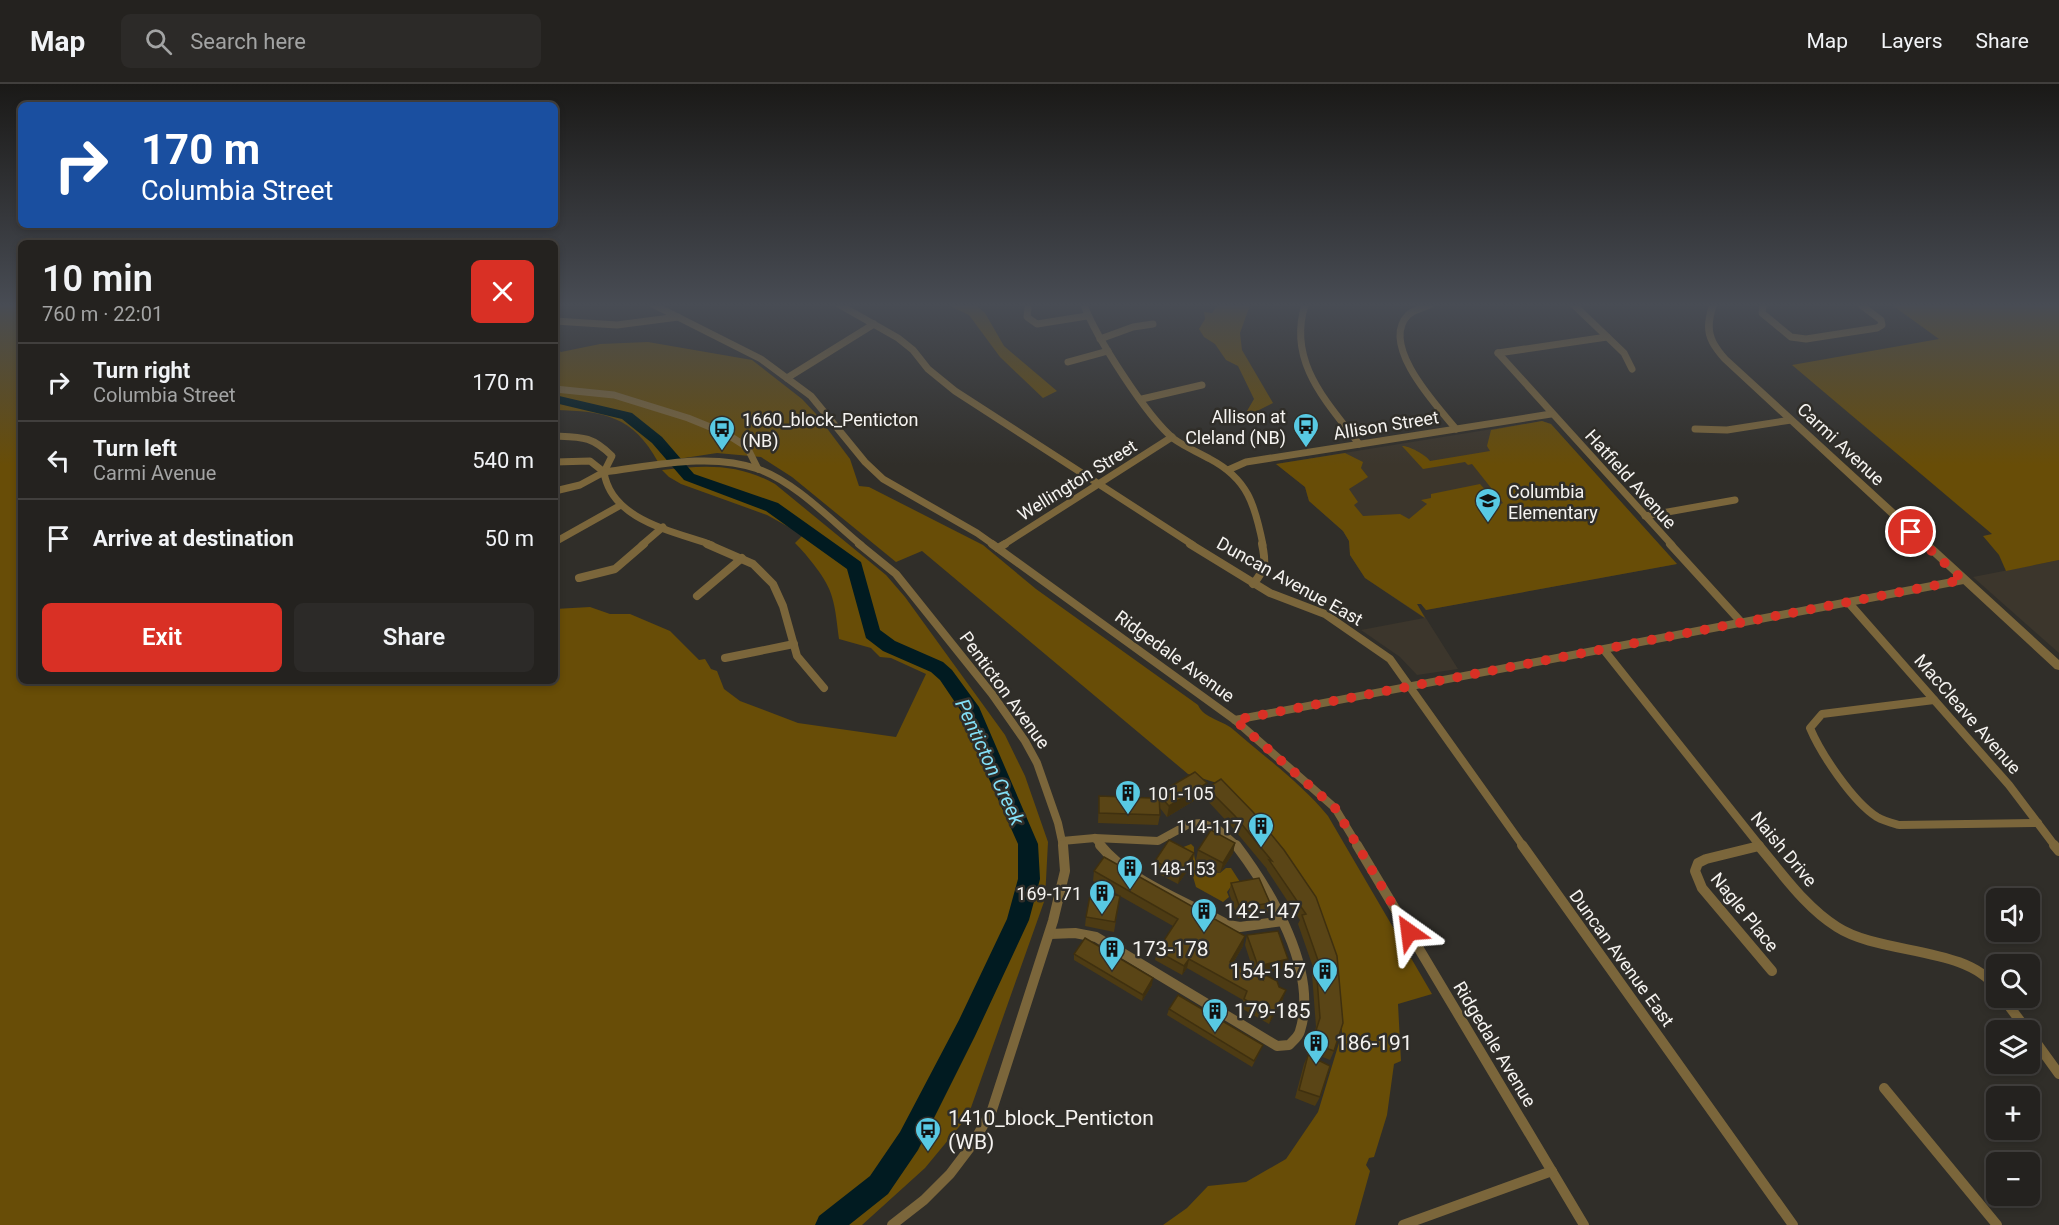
<!DOCTYPE html>
<meta charset="utf-8">
<style>
:root{--surface:#24221f;--page:#2c2a28;--text:#f1f3f6;--muted:#a3a4a4;--line:#413f3d;--accent:#d93025}
body{margin:0;font-family:Roboto,sans-serif;background:var(--page);color:var(--text);height:100vh;display:flex;flex-direction:column;font-size:22px;white-space:nowrap}
*{box-sizing:border-box;margin:0}
p{font-size:20px;color:var(--muted)}
.icon{flex:none;width:33px;height:33px;fill:none;stroke:currentColor;stroke-width:2;stroke-linecap:round;stroke-linejoin:round}
.map{position:relative;flex:1;overflow:hidden}
.details{position:absolute;left:18px;top:156px;width:540px;height:444px;display:flex;flex-direction:column;background:var(--surface);border-radius:9px;box-shadow:0 3px 9px #0003,0 0 0 2px var(--line)}
.details>*{flex:none}
.banner{position:absolute;left:18px;top:18px;width:540px;height:126px;border-radius:9px;box-shadow:0 3px 9px #0003,0 0 0 2px var(--line);background:#1a4fa0;color:#fff;overflow:hidden}
.fabs{position:absolute;left:1986px;top:804px;display:grid;gap:12px}
.fabs a{display:grid;place-items:center;width:54px;height:54px;border-radius:9px;background:var(--surface);box-shadow:0 3px 9px #0003,0 0 0 2px var(--line);font-size:30px}
.pin{position:absolute;display:grid;place-items:center;width:51px;height:51px;color:#fff;margin:-26px;border:3px solid #fff;border-radius:50%;box-shadow:0 2px 6px #0007}
.me{position:absolute;width:66px;margin:-33px;rotate:329deg;stroke-linejoin:round;filter:drop-shadow(0 0 4px #0008)}
.turn{display:flex;align-items:center;gap:21px;height:126px;padding:0 24px;font-size:27px}
.turn .icon{width:78px;height:78px;stroke-width:2.5}
.turn b{display:block;font-size:42px;line-height:51px}
.round{display:grid;place-items:center;flex:none;width:63px;height:63px;border-radius:9px;background:var(--page)}
.overview{display:flex;align-items:center;justify-content:space-between;height:102px;padding:0 24px}
h1{font-size:36px;font-weight:600;line-height:45px}
.button{display:flex;gap:12px;margin-top:auto;padding:12px 24px}
.button a{flex:1;height:69px;border-radius:9px;background:var(--accent);color:#fff;font-size:24px;font-weight:600;line-height:69px;text-align:center}
.button a+a{background:var(--page);color:var(--text)}
ul{padding:0;list-style:none}
li{display:flex;align-items:center;gap:18px;height:78px;padding:0 24px;border-top:2px solid var(--line)}
li div{flex:1}
li b{display:block;font-size:22px}
li em{font-style:normal}
header{display:flex;align-items:center;gap:36px;box-sizing:border-box;height:84px;padding:0 30px;background:var(--surface);border-bottom:2px solid var(--line)}
header strong{font-size:28px}
nav{display:flex;gap:33px;margin-inline-start:auto;font-size:21px}
.search{width:420px;height:54px;background:var(--page);display:flex;align-items:center;gap:15px;box-sizing:border-box;padding:0 21px;border-radius:9px;color:var(--muted);font-size:22px}
.map>svg:first-child{display:block}
</style>
<header>
<strong>Map</strong>
<div class="search"><svg class="icon" aria-label="search" viewBox="0 0 24 24"><circle cx="10" cy="10" r="6"/><path d="M15 15l6 6"/></svg>Search here</div>
<nav><a>Map</a><a>Layers</a><a>Share</a></nav>
</header>
<div class="map">
<svg width="2059" height="1141" viewBox="0 0 2059 1141">
<rect width="100%" height="100%" fill="#302e29"/>
<g fill="#3c362c">
<polygon points="1542,337 1551,340 1677,480 1426,526 1421,520 1417,520 1458,585 1417,591 1400,573 1361,546 1424,534 1365,494 1350,471 1349,457 1343,447 1309,417 1305,403 1276,380"/>
<polygon points="2059,476 2059,569 1973,493"/>
</g>
<g fill="#684d07">
<path d="M0 221H21V597H555V525L590 523 610 530H630L670 547 699 576 705 575 711 585 717 587 724 605 740 617 798 639 896 653 926 590 891 574 880 573 871 564 839 555C837 541 836 526 832 513 828 496 807 471 795 459L803 451 767 431 681 400 669 393 662 386C704 381 738 379 775 400L886 491 905 513 1005 651 1025 692 1048 758 1045 815 968 1032 925 1084 862 1141H0Z"/>
<polygon points="948,221 976,221 985,229 1004,262 1057,307 1043,314 1000,273 969,231"/>
<polygon points="1218,221 1250,221 1240,249 1242,266 1273,319 1253,329 1247,327 1254,315 1238,282 1226,276 1215,260 1204,253 1199,245 1205,235 1204,228 1212,229"/>
<polygon points="1892,221 2059,221 2059,476 2006,487 1999,471 1983,452 1992,450 1792,281 1939,255"/>
<path d="M648 258 752 276 802 315 817 331 850 375 859 402 869 403 983 461 1036 505 1198 621C1204 635 1224 636 1235 647 1266 674 1302 700 1328 732L1432 910 1398 920 1401 977 1394 980 1387 1031 1374 1073 1369 1074 1366 1081 1370 1087 1355 1141H1163L1187 1124 1208 1102 1246 1098 1286 1075 1318 1028 1342 949 1336 875 1217 699 1188 690 922 467 896 478 792 393 761 373 717 369 658 378C633 332 604 327 555 326V264L561 268 600 260Z"/>
<path d="M1542 337 1551 340 1677 480 1426 526 1421 520H1417L1425 534 1365 494 1350 471 1349 457 1343 447 1309 417 1305 403 1276 380 1345 369 1363 378 1361 384 1368 393 1349 405 1358 418 1354 421 1363 432 1400 430 1409 435 1427 420 1421 416 1431 414V410L1480 400 1499 421 1503 419 1472 380 1468 381 1465 378 1423 385 1402 362C1409 362 1425 370 1430 377L1490 367 1487 362 1491 346Z"/>
<path d="M1191 760 1194 763C1193 783 1201 787 1220 789L1226 784H1231L1240 798 1232 801 1227 808 1229 813 1223 818 1196 803 1192 789 1194 781 1192 775 1181 764Z"/>
</g>
<g fill="none" stroke-linecap="round" stroke-linejoin="round">
<polygon fill="#011b21" fill-rule="evenodd" points="555,311 632,329 662,353 694,390 778,419 861,478 880,546 895,557 943,578 952,586 979,623 1038,760 1040,795 1029,836 975,952 918,1066 888,1110 849,1141 815,1141 819,1132 870,1092 900,1048 959,936 1007,835 1018,795 1018,760 973,659 963,630 940,596 931,588 883,567 866,554 847,485 766,427 684,396 652,359 622,335 555,319"/>
<g stroke="#7b663b" stroke-width="7">
<polyline points="654,221 761,275 811,312 865,378 883,395 977,449 994,461"/>
<polyline points="840,221 898,254 913,266 928,285 955,307 1193,461"/>
<path d="M1084 221C1096 253 1147 333 1174 355 1185 363 1198 368 1210 375 1248 395 1255 421 1263 461"/>
<path d="M1305 221C1287 278 1327 318 1359 360"/>
<path d="M1429 221C1423 224 1413 226 1408 231 1379 261 1437 322 1456 345"/>
<polyline points="1574,221 1624,269 1632,285"/>
<polyline points="1763,221 1762,229 1791,253 1806,255 1877,244 1882,241 1881,236 1861,221"/>
<polyline points="1028,224 1027,233 1037,240 1087,232"/>
<polyline points="555,237 617,241 678,233"/>
<polyline points="1100,255 1133,243 1153,240"/>
<polyline points="1498,269 1672,461"/>
<polyline points="1498,269 1607,253"/>
<polyline points="1068,278 1108,267"/>
<polyline points="787,294 874,240"/>
<polyline points="555,305 614,311 688,334 725,349 747,363 758,385"/>
<polyline points="1142,315 1202,301"/>
<polyline points="1695,345 1727,346 1791,336"/>
<path d="M555 352C582 353 592 352 612 372L604 388"/>
<path d="M555 378 590 377 604 388C653 382 710 368 758 385 795 398 831 436 861 461"/>
<polyline points="1228,386 1246,378 1551,330"/>
<path d="M555 407 580 401 604 388C611 436 673 447 712 461"/>
<polyline points="1645,432 1735,416"/>
<polyline points="555,458 621,421"/>
<polyline points="642,461 663,443"/>
<polyline points="1003,461 1172,353"/>
</g>
<g stroke="#7b663b" stroke-width="8">
<polyline points="707,460 753,480 773,500 783,522 797,572 824,604"/>
<polyline points="859,460 896,490 992,610 1025,657 1037,679 1058,739 1063,762"/>
<polyline points="992,460 1235,636 1335,724 1358,762"/>
<polyline points="1190,460 1270,509 1325,530 1390,575 1523,762"/>
<polyline points="1670,460 1742,539"/>
<polyline points="998,464 1005,460"/>
<polyline points="579,494 615,485 644,460"/>
<path d="M1253 500C1266 485 1266 478 1262 460"/>
<polyline points="697,512 742,474"/>
<polyline points="1848,518 2009,701 2055,762"/>
<polyline points="1604,566 1760,762"/>
<polyline points="725,574 794,560"/>
<path d="M1934 616 1822 630 1810 644C1821 670 1853 718 1877 733 1884 737 1892 739 1899 741L2038 739"/>
<polyline points="1235,636 1963,496"/>
<polyline points="1095,754 1102,762"/>
<polyline points="1062,757 1095,754 1158,757 1189,740 1202,739 1219,746 1237,762"/>
</g>
<g stroke="#7b663b" stroke-width="10">
<path d="M1100 761C1131 799 1186 817 1228 841L1240 843 1283 837"/>
<polyline points="1357,761 1584,1141"/>
<polyline points="1522,761 1793,1141"/>
<path d="M1758 761C1782 789 1805 823 1837 843 1880 871 1968 862 1996 904"/>
<polyline points="2054,761 2059,767"/>
<polyline points="1759,762 1706,775 1698,779 1695,787 1702,804 1772,887"/>
<path d="M1050 850 1075 849 1096 853 1277 962 1289 961C1293 957 1299 952 1300 947 1319 887 1270 806 1236 761"/>
<polyline points="2003,914 2027,946"/>
<polyline points="2030,950 2059,990"/>
<polyline points="1884,1004 1997,1141"/>
<polyline points="892,1141 924,1116 950,1090 972,1061 992,1026 1053,837 1065,787 1063,761"/>
<polyline points="1403,1141 1552,1087"/>
</g>
<path fill="#7b663b" fill-rule="evenodd" d="M1709 221H1717C1709 245 1712 255 1728 273L2059 576V586L2055 585 1722 277C1705 257 1701 247 1709 221Z"/>
</g>
<g fill="#4d3b13">
<polygon points="1195,688 1205,710 1167,733 1160,724 1160,731 1158,741 1098,739 1099,712 1151,714"/>
<polygon points="1207,704 1316,813 1334,967 1330,976 1308,967 1316,943 1312,890 1314,886 1298,840 1300,836 1267,786 1267,785 1232,743 1205,714"/>
<polygon points="1235,759 1233,769 1220,789 1196,776 1198,766"/>
<polygon points="1194,769 1192,780 1178,800 1153,787 1155,777"/>
<polygon points="1094,787 1243,862 1233,879 1258,894 1259,891 1255,892 1245,861 1247,851 1288,875 1285,884 1264,890 1283,915 1269,940 1241,924 1243,916 1187,884 1182,891 1155,876 1157,867 1173,842 1120,812 1114,848 1085,842 1086,833 1119,811 1093,797"/>
<polygon points="1231,799 1270,819 1267,829 1238,834 1229,809"/>
<polygon points="1074,870 1152,901 1142,917 1074,876"/>
<polygon points="1169,925 1263,961 1252,983 1167,931"/>
<polygon points="1308,971 1320,1013 1315,1022 1295,1014 1304,980"/>
</g>
<g fill="#3f300f">
<polygon points="1207,699 1205,710 1167,733 1169,722"/>
<polygon points="1235,759 1233,769 1220,789 1223,779"/>
<polygon points="1194,769 1192,780 1178,800 1180,790"/>
<polygon points="1245,852 1243,862 1228,887 1230,878"/>
<polygon points="1189,875 1187,884 1182,891 1184,882"/>
<polygon points="1288,875 1285,884 1261,890 1260,888 1259,891 1255,892 1258,882"/>
<polygon points="1153,894 1152,901 1142,917 1143,911"/>
<polygon points="1286,906 1283,915 1269,940 1272,931"/>
</g>
<g fill="#5a4516" stroke="#3f300f" stroke-width="1.5">
<polygon points="1195,688 1207,699 1169,722 1159,711 1160,731 1099,729 1099,712 1151,714"/>
<polygon points="1221,695 1253,728 1284,766 1316,813 1337,872 1343,939 1334,967 1312,959 1320,934 1316,881 1320,882 1302,831 1306,830 1269,776 1272,777 1235,732 1207,704"/>
<polygon points="1211,746 1235,759 1223,779 1198,766"/>
<polygon points="1169,756 1194,769 1180,790 1155,777"/>
<polygon points="1104,773 1245,852 1230,878 1263,896 1260,888 1277,897 1279,903 1286,906 1272,931 1244,915 1247,907 1189,875 1184,882 1157,867 1178,835 1094,787"/>
<polygon points="1259,794 1270,819 1240,824 1231,799"/>
<polygon points="1091,806 1120,812 1115,838 1086,833"/>
<polygon points="1278,847 1288,875 1258,882 1247,851"/>
<polygon points="1085,854 1153,894 1143,911 1074,870"/>
<polygon points="1178,911 1263,961 1254,977 1169,925"/>
<polygon points="1308,971 1330,982 1320,1013 1299,1006"/>
</g>
<linearGradient id="sky" x2="0" y2="1"><stop stop-color="#1a1917"/><stop offset="0.58" stop-color="#484c54"/><stop offset="1" stop-color="#484c54" stop-opacity="0"/></linearGradient>
<rect width="2059" height="381" fill="url(#sky)"/>
<g fill="none" stroke-linecap="round" stroke-linejoin="round">
<polyline stroke="#d93025" stroke-width="10" stroke-dasharray="0 18" points="1409,848 1335,724 1235,636 1963,496 1911,448"/>
</g>
<defs>
<symbol id="bus-pin" viewBox="-11 -11 22 30"><path d="M0 17L-7.5 6A9.5 9.5 0 1 1 7.5 6Z" fill="#58c9e3" stroke="#302e29"/><path d="M-5-6H5V4H4V6H2V4H-2V6H-4V4H-5ZM-3.5-4V0h7V-4ZM-3.5 1.2v1.5H-2V1.2ZM2 1.2v1.5H3.5V1.2Z" fill="#111"/></symbol>
<symbol id="school-pin" viewBox="-11 -11 22 30"><path d="M0 17L-7.5 6A9.5 9.5 0 1 1 7.5 6Z" fill="#58c9e3" stroke="#302e29"/><path d="M0-5L7-2L0 1L-7-2ZM-4 1L0 2.5L4 1V4Q0 6-4 4Z" fill="#111"/></symbol>
<symbol id="building-pin" viewBox="-11 -11 22 30"><path d="M0 17L-7.5 6A9.5 9.5 0 1 1 7.5 6Z" fill="#58c9e3" stroke="#302e29"/><path d="M-4-6H4V6H1V3H-1V6H-4ZM-2.5-4.3h1.7v1.8h-1.7ZM.8-4.3h1.7v1.8H.8ZM-2.5-1h1.7V.8h-1.7ZM.8-1h1.7V.8H.8Z" fill="#111"/></symbol>
</defs>
<g fill-rule="evenodd">
<use href="#bus-pin" x="1291" y="327" width="30" height="40"/>
<use href="#bus-pin" x="707" y="330" width="30" height="40"/>
<use href="#school-pin" x="1473" y="402" width="30" height="40"/>
<use href="#building-pin" x="1113" y="694" width="30" height="40"/>
<use href="#building-pin" x="1246" y="727" width="30" height="40"/>
<use href="#building-pin" x="1115" y="769" width="30" height="40"/>
<use href="#building-pin" x="1087" y="794" width="30" height="40"/>
<use href="#building-pin" x="1189" y="812" width="30" height="40"/>
<use href="#building-pin" x="1097" y="850" width="30" height="40"/>
<use href="#building-pin" x="1310" y="872" width="30" height="40"/>
<use href="#building-pin" x="1200" y="912" width="30" height="40"/>
<use href="#building-pin" x="1301" y="944" width="30" height="40"/>
<use href="#bus-pin" x="913" y="1031" width="30" height="40"/>
</g>
<g text-anchor="middle" dominant-baseline="central" stroke-width="5" stroke-linejoin="round" paint-order="stroke">
<g font-size="18" fill="#f5f3f0" stroke="#302e29" text-anchor="start">
<text x="1286" y="332" text-anchor="end">Allison at<tspan x="1286" dy="21">Cleland (NB)</tspan></text>
<text x="742" y="335">1660_block_Penticton<tspan x="742" dy="21">(NB)</tspan></text>
<text x="1508" y="407">Columbia<tspan x="1508" dy="21">Elementary</tspan></text>
<text x="1148" y="709">101-105</text>
<text x="1242" y="742" text-anchor="end">114-117</text>
<text x="1150" y="784">148-153</text>
<text x="1082" y="809" text-anchor="end">169-171</text>
</g>
<g font-size="18" fill="#f5f3f0" stroke="#302e29">
<text transform="translate(1386 341) rotate(-9)">Allison Street</text>
<text transform="translate(1841 360) rotate(43)">Carmi Avenue</text>
<text transform="translate(1631 395) rotate(48)">Hatfield Avenue</text>
<text transform="translate(1077 396) rotate(-32)">Wellington Street</text>
<text transform="translate(1290 497) rotate(29)">Duncan Avenue East</text>
<text transform="translate(1175 572) rotate(36)">Ridgedale Avenue</text>
<text transform="translate(1005 606) rotate(54)">Penticton Avenue</text>
<text transform="translate(1968 630) rotate(49)">MacCleave Avenue</text>
<text transform="translate(1784 765) rotate(50)">Naish Drive</text>
<text transform="translate(1745 828) rotate(51)">Nagle Place</text>
<text transform="translate(1622 874) rotate(54)">Duncan Avenue East</text>
<text transform="translate(1495 960) rotate(59)">Ridgedale Avenue</text>
</g>
<g font-size="20" font-style="italic" fill="#83dff6" stroke="#302e29">
<text transform="translate(990 678) rotate(65)">Penticton Creek</text>
</g>
<g font-size="21" fill="#f5f3f0" stroke="#302e29" text-anchor="start">
<text x="1224" y="827">142-147</text>
<text x="1132" y="865">173-178</text>
<text x="1306" y="887" text-anchor="end">154-157</text>
<text x="1234" y="927">179-185</text>
<text x="1336" y="959">186-191</text>
<text x="948" y="1034">1410_block_Penticton<tspan x="948" dy="24">(WB)</tspan></text>
</g>
</g>
</svg>
<div class="fabs">
<a><svg class="icon" aria-label="sound" viewBox="0 0 24 24"><path d="M4 9h4l5-4v14l-5-4H4zM17 9q2 3 0 6"/></svg></a>
<a><svg class="icon" aria-label="search" viewBox="0 0 24 24"><circle cx="10" cy="10" r="6"/><path d="M15 15l6 6"/></svg></a>
<a><svg class="icon" aria-label="layers" viewBox="0 0 24 24"><path d="M12 4l9 5-9 5-9-5zM3 14l9 5 9-5"/></svg></a>
<a>+</a>
<a>−</a>
</div>
<div class="pin" style="left:1911px;top:448px;background:#d93025"><svg class="icon" aria-label="arrive" viewBox="0 0 24 24"><path d="M6 21V4h12l-3 4 3 4H6"/></svg></div>
<svg class="me" style="left:1409px;top:848px" viewBox="-20 -20 40 40"><path d="M0-17L14 15 0 8-14 15z" fill="#d93025" stroke="#fff" stroke-width="4"/></svg>
<div class="banner">
<div class="turn"><svg class="icon" aria-label="right" viewBox="0 0 24 24"><path d="M7 20v-9h11M14 6l5 5-5 5"/></svg><div><b>170 m</b>Columbia Street</div></div>
</div>
<section class="details">
<div class="overview"><div><h1>10 min</h1><p>760 m · 22:01</p></div><a class="round" style="background:#d93025;color:#fff"><svg class="icon" aria-label="close" viewBox="0 0 24 24"><path d="M6 6l12 12M18 6L6 18"/></svg></a></div>
<ul>
<li><svg class="icon" aria-label="right" viewBox="0 0 24 24"><path d="M7 20v-9h11M14 6l5 5-5 5"/></svg><div><b>Turn right</b><p>Columbia Street</p></div><em>170 m</em></li>
<li><svg class="icon" aria-label="left" viewBox="0 0 24 24"><path d="M17 20v-9H6M10 6l-5 5 5 5"/></svg><div><b>Turn left</b><p>Carmi Avenue</p></div><em>540 m</em></li>
<li><svg class="icon" aria-label="arrive" viewBox="0 0 24 24"><path d="M6 21V4h12l-3 4 3 4H6"/></svg><div><b>Arrive at destination</b></div><em>50 m</em></li>
</ul>
<div class="button"><a>Exit</a><a>Share</a></div>
</section>
</div>
